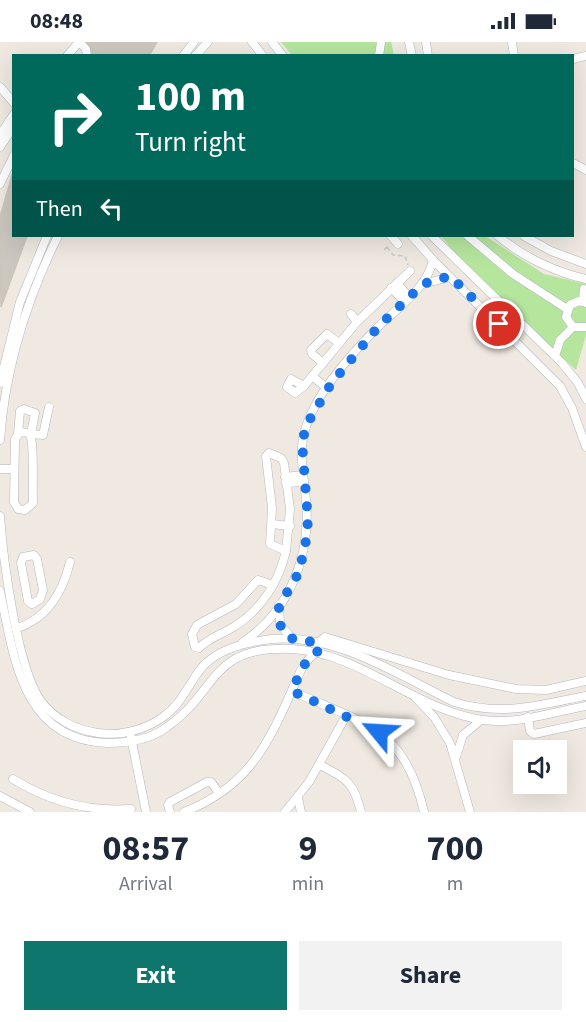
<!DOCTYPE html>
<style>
:root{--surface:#fff;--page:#f2f2f3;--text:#1f2937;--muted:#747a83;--accent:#0f766e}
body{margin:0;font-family:"Source Sans 3",sans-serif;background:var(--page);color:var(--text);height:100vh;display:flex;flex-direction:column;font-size:22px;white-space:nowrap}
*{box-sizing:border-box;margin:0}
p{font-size:20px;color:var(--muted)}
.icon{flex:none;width:33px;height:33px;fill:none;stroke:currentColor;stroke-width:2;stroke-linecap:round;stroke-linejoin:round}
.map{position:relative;height:770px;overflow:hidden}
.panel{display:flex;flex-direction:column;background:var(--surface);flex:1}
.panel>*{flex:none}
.guide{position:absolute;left:12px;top:12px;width:562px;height:183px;border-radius:0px;box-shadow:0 6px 24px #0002;background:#00695c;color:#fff;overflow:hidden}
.controls{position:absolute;left:513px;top:698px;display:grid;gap:12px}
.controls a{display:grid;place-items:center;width:54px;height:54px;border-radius:0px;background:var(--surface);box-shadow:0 6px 24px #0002;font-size:30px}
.pin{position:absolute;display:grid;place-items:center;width:51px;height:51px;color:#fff;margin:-26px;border:3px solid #fff;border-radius:50%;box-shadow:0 2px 6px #0007}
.me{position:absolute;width:66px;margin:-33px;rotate:297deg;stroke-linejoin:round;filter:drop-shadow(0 0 4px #0008)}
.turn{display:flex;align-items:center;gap:21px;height:126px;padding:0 24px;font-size:27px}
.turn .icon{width:78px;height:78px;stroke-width:2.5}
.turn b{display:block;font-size:42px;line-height:51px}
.then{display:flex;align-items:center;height:57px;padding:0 24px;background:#0003;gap:12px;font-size:22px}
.eta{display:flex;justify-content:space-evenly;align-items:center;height:102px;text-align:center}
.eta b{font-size:36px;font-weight:700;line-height:42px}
.cta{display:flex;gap:12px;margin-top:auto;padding:12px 24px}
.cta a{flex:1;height:69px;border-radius:0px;background:var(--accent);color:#fff;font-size:24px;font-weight:700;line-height:69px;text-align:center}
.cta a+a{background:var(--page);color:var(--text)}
.status{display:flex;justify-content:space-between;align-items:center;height:42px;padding:0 30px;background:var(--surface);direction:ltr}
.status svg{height:16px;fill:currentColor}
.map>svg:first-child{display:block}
</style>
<div class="status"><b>08:48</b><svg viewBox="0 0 49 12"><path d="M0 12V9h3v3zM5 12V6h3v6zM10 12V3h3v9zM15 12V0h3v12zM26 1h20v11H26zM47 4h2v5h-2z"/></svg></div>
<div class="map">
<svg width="586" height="770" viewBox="0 0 586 770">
<rect width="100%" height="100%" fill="#efe9e1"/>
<g fill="#b6e59e">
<polygon points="281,0 391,0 394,13 292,13"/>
<polygon points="441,194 485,194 544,232 586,242 586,293 576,328 478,239"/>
</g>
<g fill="#cbc7bf" stroke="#cbc5ba" stroke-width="1.5">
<polygon points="87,0 157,0 149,14 93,14"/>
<polygon points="13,130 14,194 27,194 1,265 0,175"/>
</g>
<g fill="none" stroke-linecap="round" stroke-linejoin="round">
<defs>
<g id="minor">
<polyline points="79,0 86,7 87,14"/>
<polyline points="252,0 263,14"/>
<polyline points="272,0 283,14"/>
<polyline points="409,0 412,14"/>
<polyline points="426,0 428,14"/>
<polyline points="512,0 514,14"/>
<polyline points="67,14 79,0"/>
<polyline points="183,14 194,0"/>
<polyline points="195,14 208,0"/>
<polyline points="379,14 381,0"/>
<polyline points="573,17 586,14"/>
<polyline points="0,45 14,61"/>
<polyline points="0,93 14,72"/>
<polyline points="0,105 14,84"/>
<polyline points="573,121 586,128"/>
<polyline points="0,142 14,113"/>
<polyline points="391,194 398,202"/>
<polyline points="412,194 433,218 560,344 572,366 586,405"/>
<polyline points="432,194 562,321 578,341 586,357"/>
<polyline points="468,194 513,232 567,267"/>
<path d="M498 194C522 214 554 230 586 237"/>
<polyline points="524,194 551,209 586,222"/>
<polyline points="397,241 409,255"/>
<polyline points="423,242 450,235"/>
<polyline points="391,246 405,260"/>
<polyline points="583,260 584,247"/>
<polyline points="586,261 579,259 570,263 566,275 573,285 586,285"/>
<polyline points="351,272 357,280"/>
<polyline points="555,314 560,298 573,285"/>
<polyline points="323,321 312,312 311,308 327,292 339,301"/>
<polyline points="312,334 328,347"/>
<polygon points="291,337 304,344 295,351 287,345"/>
<polyline points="0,341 20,260 47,194"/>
<polyline points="304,344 357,280 410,229"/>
<path d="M20 390 29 391C35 397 32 448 33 461L25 468 18 467 14 460 15 397Z"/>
<polyline points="18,392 20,369 24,367 35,371 31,392 43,393 49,365"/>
<path d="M0 398C5 327 27 257 58 194"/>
<polygon points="269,411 281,416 284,421 290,467 286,509 270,502 272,466 266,414"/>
<polyline points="0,427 14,427"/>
<polyline points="285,435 303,433"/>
<polyline points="286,441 304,440"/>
<path d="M0 474C3 516 17 626 41 659 54 677 76 688 98 691 121 694 144 688 163 675 180 663 187 646 199 629 215 607 245 600 272 597 336 591 398 633 454 660 503 675 537 663 586 654"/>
<polyline points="272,482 290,484"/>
<polygon points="34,513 37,517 43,548 40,557 32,562 28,559 21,521 23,515"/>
<path d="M273 543 258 538 236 562 197 583 192 592 195 605 199 606C210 595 223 592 235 584 262 567 279 539 286 509"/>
<path d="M0 549C14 614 21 698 107 701 128 701 150 698 167 685 219 649 209 603 292 607 361 611 415 668 483 678 516 683 553 670 586 664"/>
<polyline points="279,563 280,583 292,596"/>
<path d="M18 586C47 576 63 550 70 520"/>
<path d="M243 600C290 569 311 513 306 458 304 433 297 407 307 382 318 349 355 308 379 284 399 265 427 246 433 218"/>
<path d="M292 649C364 682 405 685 424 770"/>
<polyline points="415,655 434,675 450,701 470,770"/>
<polyline points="528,675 530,689 534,692 586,681"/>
<polyline points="131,695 146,770"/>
<polyline points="456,715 463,693 481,678"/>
<path d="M320 723C347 737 354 740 361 770"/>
<path d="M13 737C50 760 88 770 131 767"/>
<polyline points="0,754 30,770"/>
<polyline points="298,756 301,770"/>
<polyline points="170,770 168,763 170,760 207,740 211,740 219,751"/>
<path d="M184 770C256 742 272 692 301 628 308 614 315 616 320 599L325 595 449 633 516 647 546 648 586 639"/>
<polyline points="285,770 309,740 346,674"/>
</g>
</defs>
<use href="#minor" stroke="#b4b7c1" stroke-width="9"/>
<g stroke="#c9c9c9" stroke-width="1.5" stroke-dasharray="4.5 3" stroke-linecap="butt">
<polyline points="387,205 393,213 405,214 408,223"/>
<polyline points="384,208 389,203"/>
</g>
<use href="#minor" stroke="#fff" stroke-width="8"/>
</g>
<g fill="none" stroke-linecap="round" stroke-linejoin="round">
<polyline stroke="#1a73e8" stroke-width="10" stroke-dasharray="0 18" points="379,690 292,649 303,624 317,611 319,601 293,597 283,590 279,579 279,564 298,532 305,506 308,479 302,400 307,382 331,342 378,285 423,242 450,234 499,282"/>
</g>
</svg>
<div class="controls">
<a><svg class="icon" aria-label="sound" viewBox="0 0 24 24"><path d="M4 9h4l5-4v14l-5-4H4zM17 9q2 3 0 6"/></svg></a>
</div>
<div class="pin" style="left:499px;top:282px;background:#d93025"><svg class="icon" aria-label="arrive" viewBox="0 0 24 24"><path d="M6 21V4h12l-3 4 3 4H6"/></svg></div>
<svg class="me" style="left:379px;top:690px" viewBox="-20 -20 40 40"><path d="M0-17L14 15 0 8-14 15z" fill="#1a73e8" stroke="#fff" stroke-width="4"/></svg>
<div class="guide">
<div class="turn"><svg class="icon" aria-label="right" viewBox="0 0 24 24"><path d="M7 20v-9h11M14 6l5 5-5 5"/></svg><div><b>100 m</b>Turn right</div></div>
<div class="then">Then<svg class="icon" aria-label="left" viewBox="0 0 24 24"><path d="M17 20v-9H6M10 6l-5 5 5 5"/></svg></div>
</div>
</div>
<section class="panel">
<div class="eta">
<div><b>08:57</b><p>Arrival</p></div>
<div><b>9</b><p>min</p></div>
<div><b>700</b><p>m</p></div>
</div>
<div class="cta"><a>Exit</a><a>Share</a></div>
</section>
